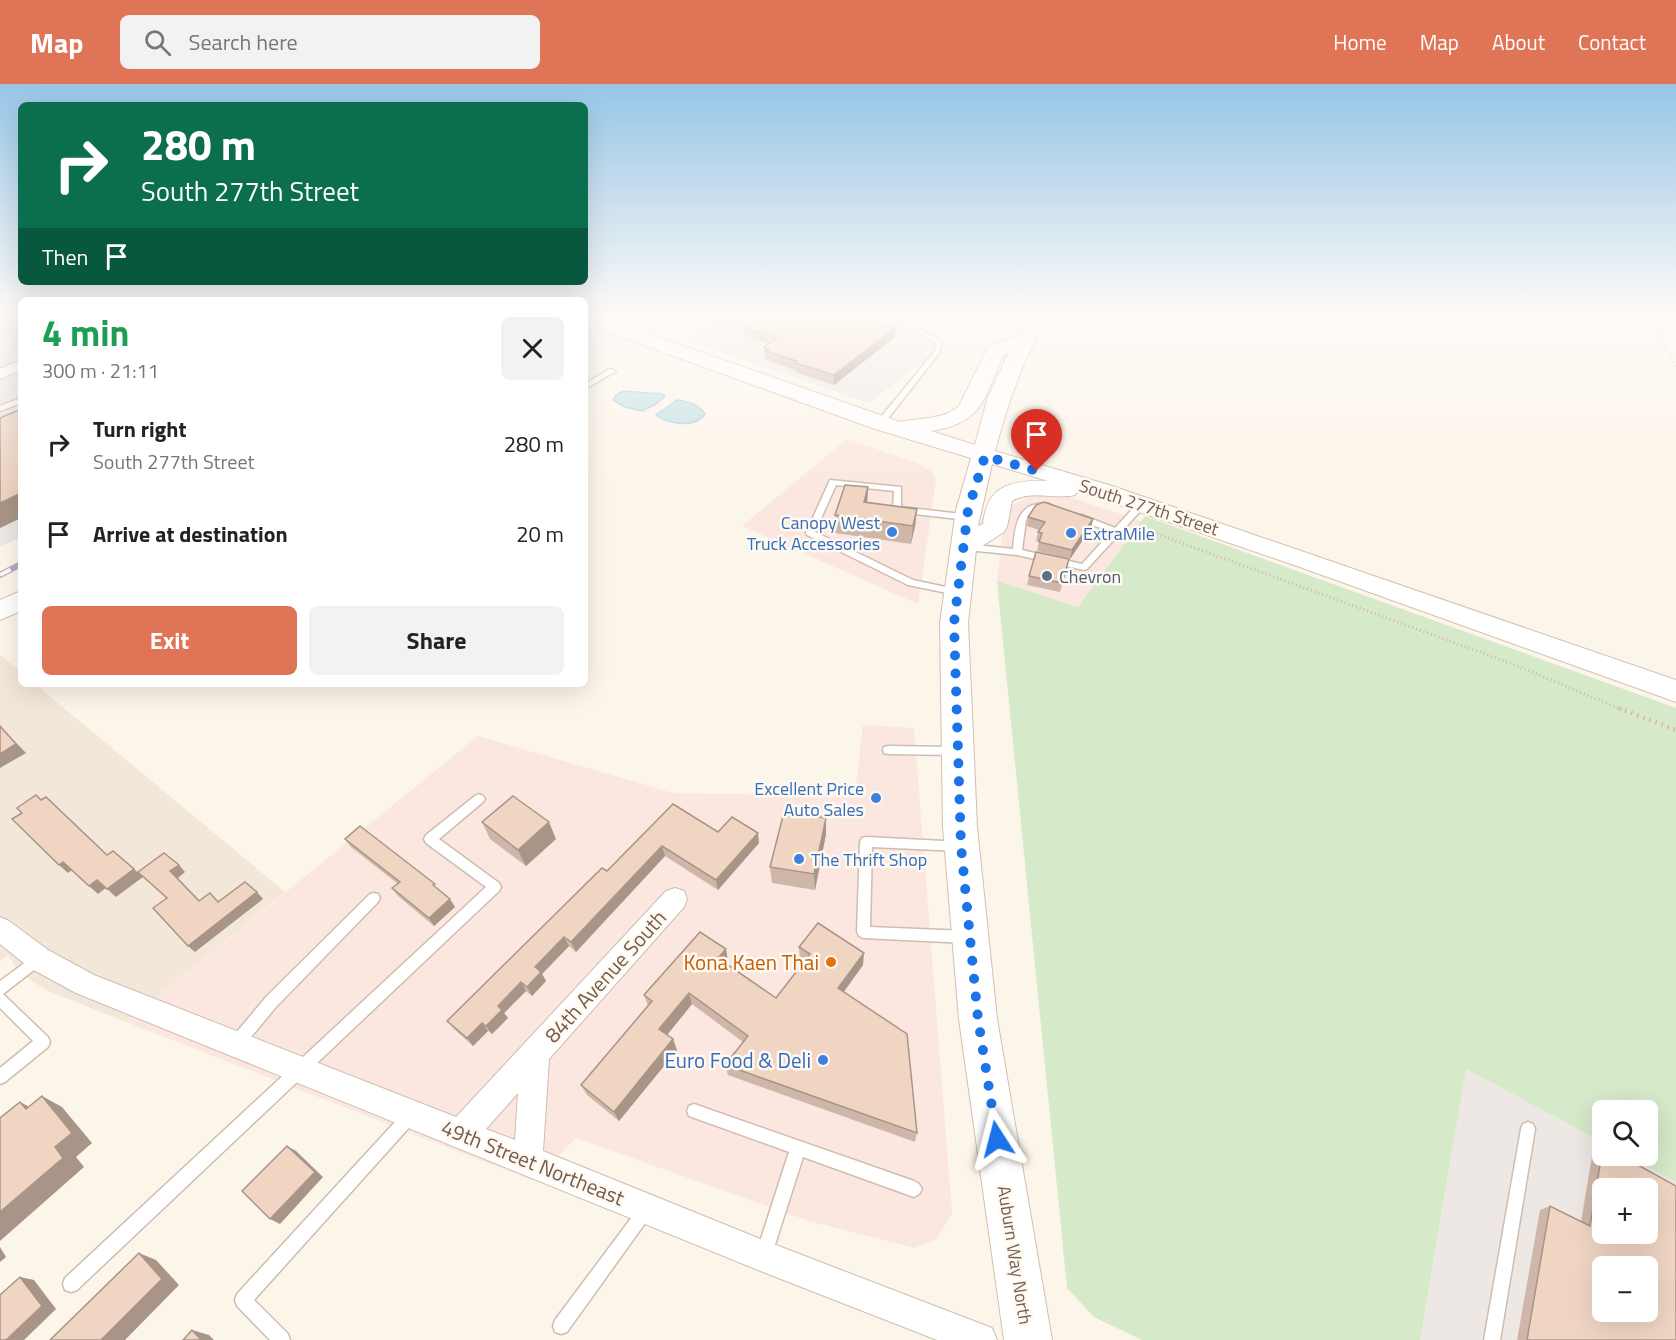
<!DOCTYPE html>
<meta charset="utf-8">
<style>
:root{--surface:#fff;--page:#f2f2f2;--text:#222;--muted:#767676;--accent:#df7456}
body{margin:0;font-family:"Titillium Web",sans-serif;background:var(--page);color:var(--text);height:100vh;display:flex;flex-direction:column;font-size:22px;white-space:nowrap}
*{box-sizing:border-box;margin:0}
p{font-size:20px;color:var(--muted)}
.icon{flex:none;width:33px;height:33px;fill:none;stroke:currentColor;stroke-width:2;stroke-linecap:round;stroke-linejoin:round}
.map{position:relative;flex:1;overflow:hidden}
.panel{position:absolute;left:18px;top:213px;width:570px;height:390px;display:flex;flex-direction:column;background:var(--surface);border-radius:9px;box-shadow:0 6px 24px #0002}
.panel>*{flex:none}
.top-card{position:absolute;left:18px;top:18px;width:570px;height:183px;border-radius:9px;box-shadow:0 6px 24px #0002;background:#0b6e4f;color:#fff;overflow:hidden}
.fabs{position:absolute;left:1592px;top:1016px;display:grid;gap:12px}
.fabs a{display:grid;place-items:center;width:66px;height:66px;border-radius:9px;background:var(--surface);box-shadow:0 6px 24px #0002;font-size:30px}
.pin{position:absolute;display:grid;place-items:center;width:51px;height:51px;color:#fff;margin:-62px -26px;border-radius:50% 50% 50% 0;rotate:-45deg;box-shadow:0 0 6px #0007}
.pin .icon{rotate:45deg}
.me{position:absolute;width:66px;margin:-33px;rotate:351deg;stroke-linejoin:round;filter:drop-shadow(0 0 4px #0008)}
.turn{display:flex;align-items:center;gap:21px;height:126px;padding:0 24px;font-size:27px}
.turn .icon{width:78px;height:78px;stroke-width:2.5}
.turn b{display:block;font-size:42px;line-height:51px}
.then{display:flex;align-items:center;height:57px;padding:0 24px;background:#0003;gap:12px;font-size:22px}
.round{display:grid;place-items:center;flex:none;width:63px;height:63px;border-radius:9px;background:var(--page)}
.headline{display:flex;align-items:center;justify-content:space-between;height:102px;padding:0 24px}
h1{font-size:36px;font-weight:700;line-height:45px;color:#1e9e55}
.action{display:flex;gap:12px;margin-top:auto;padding:12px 24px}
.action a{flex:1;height:69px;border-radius:9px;background:var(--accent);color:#fff;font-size:24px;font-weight:700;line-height:69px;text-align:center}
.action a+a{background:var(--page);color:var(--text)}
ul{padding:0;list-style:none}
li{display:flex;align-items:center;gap:18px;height:90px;padding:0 24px}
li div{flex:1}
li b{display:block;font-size:22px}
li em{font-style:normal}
header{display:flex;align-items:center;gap:36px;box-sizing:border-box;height:84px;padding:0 30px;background:var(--accent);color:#fff}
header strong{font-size:28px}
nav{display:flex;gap:33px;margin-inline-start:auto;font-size:21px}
.search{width:420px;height:54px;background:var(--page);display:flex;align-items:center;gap:15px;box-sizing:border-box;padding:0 21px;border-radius:9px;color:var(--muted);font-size:22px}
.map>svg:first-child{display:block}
</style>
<header>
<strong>Map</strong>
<div class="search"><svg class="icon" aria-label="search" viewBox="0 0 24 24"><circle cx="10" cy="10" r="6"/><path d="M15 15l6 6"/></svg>Search here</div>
<nav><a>Home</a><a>Map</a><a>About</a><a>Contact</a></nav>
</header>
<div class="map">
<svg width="1676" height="1256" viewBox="0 0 1676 1256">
<rect width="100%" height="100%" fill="#fcf5ea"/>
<polygon fill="#f3e7d9" points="0,571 21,588 21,600 35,600 285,808 126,938 46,906 19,888 8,871 0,877"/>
<g fill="#fbe7df">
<polygon points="847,355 918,379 932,388 936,396 918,520 742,442"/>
<polygon points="1034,411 1066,412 1142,437 1078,523 997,497 1004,432 1010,422"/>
<polygon points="863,641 914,644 952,1129 936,1156 914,1164 806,1136 576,1054 534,1097 126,938 478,652 673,709 855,712"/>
</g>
<g fill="#ede8e3" fill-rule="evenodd">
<polygon points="0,231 21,231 21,453 0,463"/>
<polygon points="720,231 881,231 941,264 869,319 685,256"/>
<path d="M1466 985 1602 1058V1071H1626L1676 1098V1256H1420ZM1602 1104H1647V1149H1602ZM1602 1182H1647V1227H1602Z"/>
</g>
<polygon fill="#d6e9c9" points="1145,432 1676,624 1676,1098 1626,1071 1647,1071 1647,1026 1602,1026 1602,1058 1466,985 1420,1256 1142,1256 1094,1233 1067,1204 997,497 1078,523"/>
<g fill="#bfe0e5" stroke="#a6cfd6" stroke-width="1.5">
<polygon points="623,307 662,310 665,312 656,320 642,327 625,323 613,316 616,311"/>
<path d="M677 316C687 317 699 321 705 330 695 345 668 340 656 331Z"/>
</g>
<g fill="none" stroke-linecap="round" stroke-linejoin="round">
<defs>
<g id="lane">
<polygon points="740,231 749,231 712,248 707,247"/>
<polygon points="888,231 896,231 942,258 940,268 883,341 880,341 876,339 935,267 936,259"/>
<polygon points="609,285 616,287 585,305 585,300"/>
<polygon points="21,314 21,319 0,327 0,322"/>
<polygon points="830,396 901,403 901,423 970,431 970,435 967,436 897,428 893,425 894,407 836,401 815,448 913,496 960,506 962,508 960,510 957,511 908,501 807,451 806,449"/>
<path d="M1142 417 1145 418V422L1087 485 1084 486 1017 471 967 466 963 463 967 460 1013 465C1015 440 1018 416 1050 420V424L1033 427 1026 436 1022 466 1082 480 1111 448 1076 435V431H1082L1115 444 1139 418Z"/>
<polygon points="888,662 954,663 958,664 959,667 958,670 954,671 888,670 884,669 883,666 884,663"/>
<polygon points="479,710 483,712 485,715 483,718 439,755 499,799 501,803 499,807 77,1206 71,1208 65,1206 63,1200 65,1194 486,803 426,759 424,755 426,751 475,712"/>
<polygon points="866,753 963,758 965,762 963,766 959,767 872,763 870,843 967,847 972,849 973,853 972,857 967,859 863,854 859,852 857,848 860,758 862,754"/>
<polygon points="374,809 378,810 380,814 378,818 276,923 241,965 236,967 231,965 229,960 231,955 266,913 370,810"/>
<polygon points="38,869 43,871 44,875 43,879 3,910 48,953 50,958 48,963 5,998 0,1000 0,984 33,957 0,924 0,897"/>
<polygon points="694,1020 914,1097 919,1100 922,1105 919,1110 914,1113 803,1073 772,1170 770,1176 764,1178 758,1176 756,1170 789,1068 689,1032 687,1027 689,1022"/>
<polygon points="410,1025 415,1027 417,1032 415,1037 254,1216 288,1250 290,1256 270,1256 237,1222 235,1216 237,1210 405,1027"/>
<polygon points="1528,1038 1533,1040 1535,1045 1500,1256 1484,1256 1521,1045 1523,1040"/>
<polygon points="646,1118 651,1121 654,1126 651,1131 567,1248 561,1250 555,1248 553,1242 555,1236 641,1121"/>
</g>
<g id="street">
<polygon points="21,276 21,286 0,295 0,285"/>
<path d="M675 804 684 807 687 815 684 823 549 975 543 1067 763 1156 992 1244 997 1256H937L763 1188 76 909 30 884 0 860V833L9 837 48 866 94 891 456 1033 666 807ZM518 1009 515 1056 486 1045Z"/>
</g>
<g id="secondary">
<path d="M585 231H595L900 338C921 333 942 337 959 322L988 263 1018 251 1031 231H1049C1023 274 1008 319 995 367L1112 402 1676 596V618L1297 482 1078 407 1075 411C1054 416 1032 405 1012 417L1007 443 1004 448 976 466 968 539 977 743 997 935 1052 1256H1004L959 935 943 743 940 539 956 426 971 374 875 345 585 240ZM1009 268 987 316 975 361 931 347C984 339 984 314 1003 271ZM992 380 1048 397C1013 396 987 400 983 440L978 442Z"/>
<polygon points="21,507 21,527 0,536 0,516"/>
</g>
</defs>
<use href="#lane" stroke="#cebdb0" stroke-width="3"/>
<use href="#street" stroke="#cebdb0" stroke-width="2"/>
<use href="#secondary" stroke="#d3bfb0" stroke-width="2"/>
<g stroke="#d5b8a6" stroke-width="3" stroke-dasharray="1 3" stroke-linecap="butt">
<polyline points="1650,231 1676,285"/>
<polyline points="1138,443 1515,581 1623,626"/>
</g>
<polyline stroke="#d5b8a6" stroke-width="4.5" stroke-dasharray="1.5 5" stroke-linecap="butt" points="1619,624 1676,646"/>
<use href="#lane" fill="#fff" fill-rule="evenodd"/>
<use href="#street" fill="#fff" fill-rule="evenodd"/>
<use href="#secondary" fill="#fff" fill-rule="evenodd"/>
<defs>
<polyline id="rail" points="0,491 21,480"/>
</defs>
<use href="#rail" stroke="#b8a8c6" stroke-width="6"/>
<use href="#rail" stroke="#fef9f1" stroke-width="4" stroke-dasharray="12" stroke-linecap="butt"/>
</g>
<g fill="#ceb7a8">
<polygon points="744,244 895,244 895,253 834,301 795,288 795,286 766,276 766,273 765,272 764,263 769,260 745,252"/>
<polygon points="868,403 867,419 917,425 915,442 911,460 835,449 835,431"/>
<polygon points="1028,433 1093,435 1091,444 1070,475 1037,467 1039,458 1036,457 1038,448 1039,446 1027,442"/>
<polygon points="1069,475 1060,508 1027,501 1029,492"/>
<polygon points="673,720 718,748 759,759 718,806 665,772 576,868 569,862 542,890 546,897 532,912 526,907 504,929 508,934 492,950 488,947 473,962 454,945 447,937 607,787"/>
<polygon points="482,738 556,755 526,782 490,755"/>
<polygon points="826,750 815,806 772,799 770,783"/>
<polygon points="345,755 439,806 455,823 434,842 398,812 392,804 398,800 351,763"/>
<polygon points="799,863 863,881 843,908 917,1049 915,1058 728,991 725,981 743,958 692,920 667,951 677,966 619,1037 587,1011 581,1001 648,922 644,911 728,877 726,879 776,914 804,878 800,875"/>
<polygon points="1602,1062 1602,1071 1676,1256 1517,1256 1540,1126 1550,1122 1581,1138 1593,1066"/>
</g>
<g fill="#a89588">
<polygon points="895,244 895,253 834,301 834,291"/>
<polygon points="868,403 867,421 863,436 864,418"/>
<polygon points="21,409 21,434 0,444 0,419"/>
<polygon points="917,425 915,442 911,460 913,442"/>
<polygon points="1093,435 1091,444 1070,475 1072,466"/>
<polygon points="0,642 26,669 0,684"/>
<polygon points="826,734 826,750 815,806 814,790"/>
<polygon points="549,738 556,755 526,782 518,766"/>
<polygon points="758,749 759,759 718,806 716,796"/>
<polygon points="662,762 665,772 576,868 571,858"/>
<polygon points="63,778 72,786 68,789 59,781"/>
<polygon points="179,781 185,788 178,794 206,823 170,787"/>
<polygon points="134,785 143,793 116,813 107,805"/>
<polygon points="97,796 106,804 98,810 89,802"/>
<polygon points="257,808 263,815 195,868 188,862"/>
<polygon points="450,815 455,823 434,842 429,834"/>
<polygon points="564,853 569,862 542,890 546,897 532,912 527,903 535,883"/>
<polygon points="726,865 728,877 721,886 718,874"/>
<polygon points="864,869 863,881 838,916 838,904"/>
<polygon points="521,898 526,907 504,929 508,934 492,950 486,942 498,922"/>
<polygon points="689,909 692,920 663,956 659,945"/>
<polygon points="482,939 488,947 473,962 467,954"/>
<polygon points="673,955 677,966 619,1037 614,1028"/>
<polygon points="42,1012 62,1023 92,1059 76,1073 84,1083 0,1157 0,1128 55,1063"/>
<polygon points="20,1018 41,1029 26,1025"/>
<polygon points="287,1062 296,1067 323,1093 280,1140 270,1135"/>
<polygon points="0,1163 6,1173 0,1178"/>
<polygon points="139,1169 156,1176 179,1201 125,1256 101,1256"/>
<polygon points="20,1193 34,1196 56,1225 24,1256 6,1256"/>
<polygon points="192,1246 209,1251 214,1256 201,1256"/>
</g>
<g fill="#f0d5c3" stroke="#a89588" stroke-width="1.5" fill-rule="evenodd">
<polygon points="761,231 854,231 895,244 834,291 795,279 797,277 766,267 769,265 764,263 777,254 744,244"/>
<polygon points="21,325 21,409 0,419 0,334"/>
<polygon points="845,401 868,403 864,418 917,425 913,442 835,431"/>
<polygon points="1044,418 1093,435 1072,466 1039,458 1042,449 1038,448 1045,438 1028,433 1036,421"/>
<polygon points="1036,468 1069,475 1062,499 1029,492"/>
<polygon points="0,642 16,660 0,670"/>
<polygon points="36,711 41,716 46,713 107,771 113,767 134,785 107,805 97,796 89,802 63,778 59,781 12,735 22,729 17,724"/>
<polygon points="513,712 549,738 518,766 482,738"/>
<polygon points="673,720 718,748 732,733 758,749 716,796 662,762 571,858 564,853 535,883 541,888 527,903 521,898 498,922 502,926 486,942 482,939 467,954 447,937 602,784 607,787"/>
<polygon points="784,728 826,734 814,790 770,783"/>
<polygon points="360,742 435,800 433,801 450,815 429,834 392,804 400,798 345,755"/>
<polygon points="164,769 179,781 170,787 199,817 210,809 218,818 245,798 257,808 188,862 153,824 167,814 138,788"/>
<polygon points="818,839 864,869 838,904 907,950 917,1049 725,981 748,952 689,909 659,945 673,955 614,1028 581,1001 652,917 644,911 700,848 726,865 718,874 776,914 810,870 799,863"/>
<polygon points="42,1012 72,1049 55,1063 63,1074 0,1128 0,1034 20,1018 26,1025"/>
<polygon points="287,1062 315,1088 270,1135 242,1107"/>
<path d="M1602 1069V1071H1620L1676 1102V1256H1527L1550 1122 1590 1142ZM1602 1104H1647V1149H1602ZM1602 1182H1647V1227H1602Z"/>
<polygon points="139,1169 162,1195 101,1256 50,1256"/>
<polygon points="20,1193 42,1222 6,1256 0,1256 0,1211"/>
<polygon points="192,1246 201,1256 183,1256"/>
</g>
<linearGradient id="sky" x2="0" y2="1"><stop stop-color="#97c6e7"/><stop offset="0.57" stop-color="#fefaf6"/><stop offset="1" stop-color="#fefaf6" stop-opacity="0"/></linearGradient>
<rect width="1676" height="407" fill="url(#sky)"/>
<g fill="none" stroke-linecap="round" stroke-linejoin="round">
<polyline stroke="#1a73e8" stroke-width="10" stroke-dasharray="0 18" points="997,1055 978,935 961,762 954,539 968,426 985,372 1037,387"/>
</g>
<g fill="#3f7fe0" stroke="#fef9f1" stroke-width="2">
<circle cx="892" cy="448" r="6"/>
<circle cx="1071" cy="449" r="6"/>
<circle cx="876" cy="714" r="6"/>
<circle cx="799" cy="775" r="6"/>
<circle cx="823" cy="976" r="6"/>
</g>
<circle fill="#5c6f8a" stroke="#fef9f1" stroke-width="2" cx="1047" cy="492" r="6"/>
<circle fill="#e8710a" stroke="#fef9f1" stroke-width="2" cx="831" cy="878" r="6"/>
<g text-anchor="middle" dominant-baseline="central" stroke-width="5" stroke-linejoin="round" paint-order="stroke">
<g font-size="18" fill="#765c4e" stroke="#fef9f1">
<text transform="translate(1149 423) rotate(18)">South 277th Street</text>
<text transform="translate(1015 1171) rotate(81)">Auburn Way North</text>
</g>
<g font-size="18" fill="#366cbe" stroke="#fef9f1" text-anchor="end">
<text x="880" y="438">Canopy West<tspan x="880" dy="21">Truck Accessories</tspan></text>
<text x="1083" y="449" text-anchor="start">ExtraMile</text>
<text x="864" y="704">Excellent Price<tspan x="864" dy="21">Auto Sales</tspan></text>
<text x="811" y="775" text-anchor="start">The Thrift Shop</text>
</g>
<g font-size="18" fill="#4e5e75" stroke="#fef9f1" text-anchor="start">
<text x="1059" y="492">Chevron</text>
</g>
<g font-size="21" fill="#c56008" stroke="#fef9f1" text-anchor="end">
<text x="819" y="878">Kona Kaen Thai</text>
</g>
<g font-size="21" fill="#765c4e" stroke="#fef9f1">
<text transform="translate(605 892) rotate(-48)">84th Avenue South</text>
<text transform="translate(533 1078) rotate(22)">49th Street Northeast</text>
</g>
<g font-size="21" fill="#366cbe" stroke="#fef9f1" text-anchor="end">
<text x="811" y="976">Euro Food &amp; Deli</text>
</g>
</g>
</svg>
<div class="fabs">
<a><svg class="icon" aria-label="search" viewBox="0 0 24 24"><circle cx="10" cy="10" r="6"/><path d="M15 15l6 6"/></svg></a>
<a>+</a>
<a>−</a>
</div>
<div class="pin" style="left:1037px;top:387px;background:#d93025"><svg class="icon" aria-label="arrive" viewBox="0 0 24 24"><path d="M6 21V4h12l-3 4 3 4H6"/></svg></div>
<svg class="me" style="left:997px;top:1055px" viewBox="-20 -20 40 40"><path d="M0-17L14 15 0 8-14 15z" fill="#1a73e8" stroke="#fff" stroke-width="4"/></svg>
<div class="top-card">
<div class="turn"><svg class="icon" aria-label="right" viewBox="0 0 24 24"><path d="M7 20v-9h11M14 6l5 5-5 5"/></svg><div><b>280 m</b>South 277th Street</div></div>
<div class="then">Then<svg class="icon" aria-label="arrive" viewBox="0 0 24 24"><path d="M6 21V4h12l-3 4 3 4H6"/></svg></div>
</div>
<section class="panel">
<div class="headline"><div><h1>4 min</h1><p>300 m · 21:11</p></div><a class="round"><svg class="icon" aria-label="close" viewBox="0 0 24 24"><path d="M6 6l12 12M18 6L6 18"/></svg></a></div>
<ul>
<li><svg class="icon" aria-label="right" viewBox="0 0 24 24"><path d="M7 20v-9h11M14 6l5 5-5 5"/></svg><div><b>Turn right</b><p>South 277th Street</p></div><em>280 m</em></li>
<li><svg class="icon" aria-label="arrive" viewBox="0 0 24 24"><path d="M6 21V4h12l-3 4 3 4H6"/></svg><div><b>Arrive at destination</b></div><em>20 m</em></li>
</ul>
<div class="action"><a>Exit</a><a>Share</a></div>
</section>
</div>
